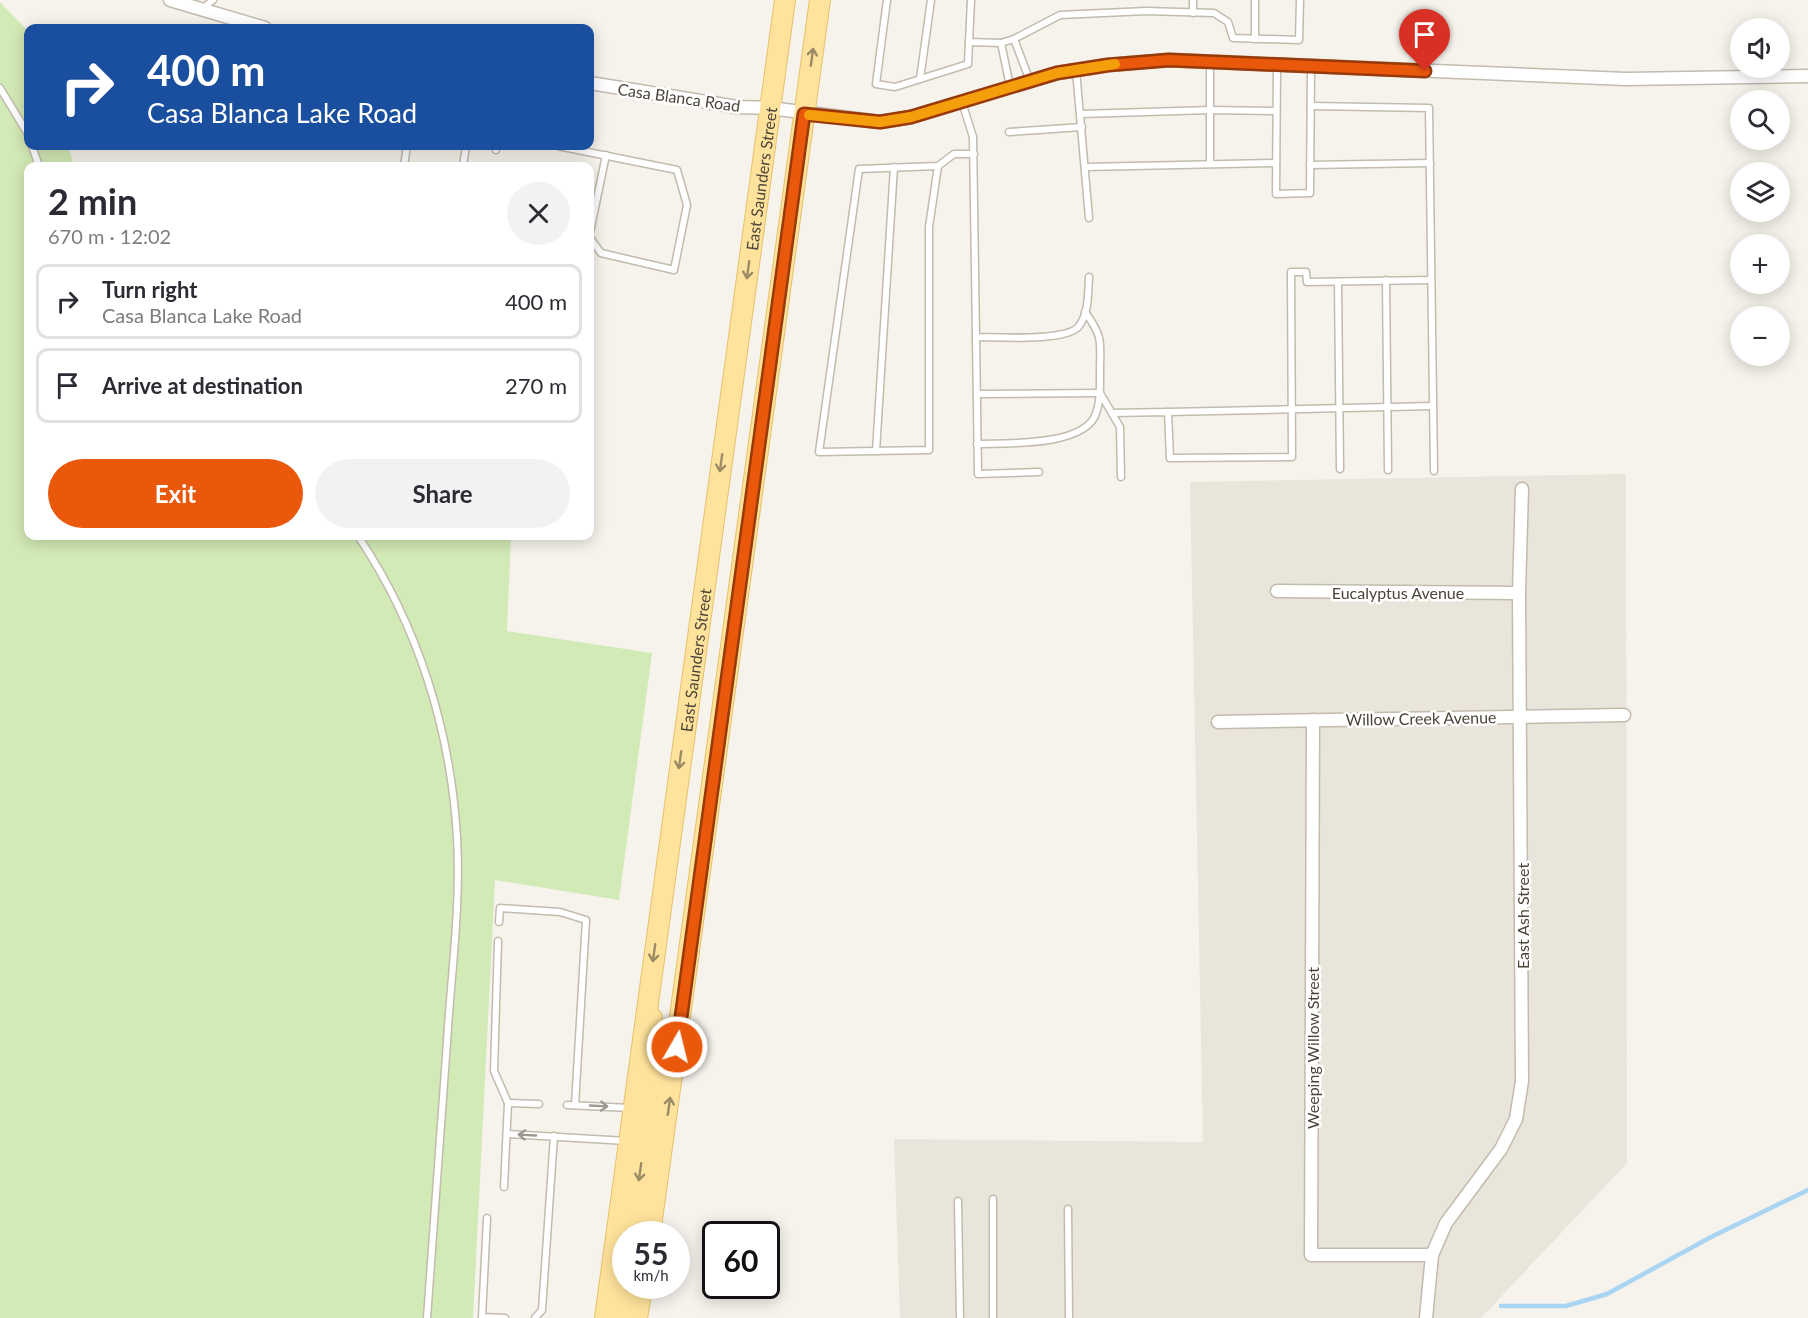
<!DOCTYPE html>
<meta charset="utf-8">
<style>
:root{--surface:#fff;--page:#f2f2f3;--text:#2b2b33;--muted:#7c7c81;--line:#e1e1e2;--accent:#ea580c}
body{margin:0;font-family:Lato,sans-serif;background:var(--page);color:var(--text);height:100vh;display:flex;flex-direction:column;font-size:22px;white-space:nowrap}
*{box-sizing:border-box;margin:0}
p{font-size:20px;color:var(--muted)}
.icon{flex:none;width:33px;height:33px;fill:none;stroke:currentColor;stroke-width:2;stroke-linecap:round;stroke-linejoin:round}
.map{position:relative;flex:1;overflow:hidden}
.side{position:absolute;left:24px;top:162px;width:570px;height:378px;display:flex;flex-direction:column;background:var(--surface);border-radius:12px;box-shadow:0 3px 15px #0003}
.side>*{flex:none}
.guide{position:absolute;left:24px;top:24px;width:570px;height:126px;border-radius:12px;box-shadow:0 3px 15px #0003;background:#1a4fa0;color:#fff;overflow:hidden}
.fabs{position:absolute;left:1730px;top:18px;display:grid;gap:12px}
.fabs a{display:grid;place-items:center;width:60px;height:60px;border-radius:50%;background:var(--surface);box-shadow:0 3px 15px #0003;font-size:30px}
.speed{position:absolute;left:612px;top:1221px;display:flex;gap:12px;font-size:30px;font-weight:700;text-align:center}
.speed>*{display:grid;place-content:center;width:78px;height:78px;border-radius:50%;background:var(--surface);box-shadow:0 3px 15px #0003;line-height:1}
.speed small{font-size:15px;font-weight:400}
.speed .limit{border:3px solid #111;border-radius:9px;background:#fff;color:#111}
.pin{position:absolute;display:grid;place-items:center;width:51px;height:51px;color:#fff;margin:-62px -26px;border-radius:50% 50% 50% 0;rotate:-45deg;box-shadow:0 0 6px #0007}
.pin .icon{rotate:45deg}
.me{position:absolute;width:66px;margin:-33px;rotate:8deg;stroke-linejoin:round;filter:drop-shadow(0 0 4px #0008)}
.turn{display:flex;align-items:center;gap:21px;height:126px;padding:0 24px;font-size:27px}
.turn .icon{width:78px;height:78px;stroke-width:2.5}
.turn b{display:block;font-size:42px;line-height:51px}
.round{display:grid;place-items:center;flex:none;width:63px;height:63px;border-radius:32px;background:var(--page)}
.headline{display:flex;align-items:center;justify-content:space-between;height:102px;padding:0 24px}
h1{font-size:36px;font-weight:700;line-height:45px}
.primary-button{display:flex;gap:12px;margin-top:auto;padding:12px 24px}
.primary-button a{flex:1;height:69px;border-radius:36px;background:var(--accent);color:#fff;font-size:24px;font-weight:700;line-height:69px;text-align:center}
.primary-button a+a{background:var(--page);color:var(--text)}
ul{padding:0;list-style:none}
li{display:flex;align-items:center;gap:18px;height:75px;margin:0 12px 9px;padding:0 12px;border:3px solid var(--line);border-radius:12px}
li div{flex:1}
li b{display:block;font-size:22px}
li em{font-style:normal}
.map>svg:first-child{display:block}
</style>
<div class="map">
<svg width="1808" height="1318" viewBox="0 0 1808 1318">
<rect width="100%" height="100%" fill="#f6f3ec"/>
<polygon fill="#eae5da" points="1626,474 1627,1163 1481,1318 900,1318 894,1139 1203,1142 1190,482"/>
<polygon fill="#d2eab5" points="0,2 28,31 28,146 68,146 74,166 28,166 28,536 511,536 507,631 652,653 619,900 495,880 473,1318 0,1318"/>
<g fill="none" stroke-linecap="round" stroke-linejoin="round">
<polyline stroke="#a9d4f2" stroke-width="4.5" points="1501,1306 1566,1306 1607,1294 1711,1237 1808,1190"/>
<defs>
<g id="lane">
<polyline points="887,0 876,84 895,87 968,64 969,42"/>
<polyline points="971,0 969,42 1001,43"/>
<polyline points="1255,0 1255,39"/>
<polyline points="202,9 213,0"/>
<polyline points="1193,13 1193,0"/>
<polyline points="1014,39 1060,15 1146,11 1214,13 1228,22 1233,38 1299,40 1300,0"/>
<polyline points="1210,62 1210,163"/>
<polyline points="1277,65 1276,194 1310,193 1311,66"/>
<polyline points="1076,70 1089,218"/>
<polyline points="920,79 931,0"/>
<polyline points="1010,86 1001,43 1014,39 1030,81"/>
<polyline points="0,88 28,134"/>
<path d="M962 102 973 137 976 337C996 337 1068 342 1079 326 1089 313 1088 293 1089 277"/>
<polyline points="1311,106 1429,108 1434,471"/>
<polyline points="1081,114 1210,110 1276,111"/>
<polyline points="1009,132 1082,127"/>
<polyline points="32,146 39,166"/>
<polyline points="558,146 677,170 687,205 674,270 601,253 590,238"/>
<polyline points="496,150 497,146"/>
<polyline points="1310,165 1430,163"/>
<polyline points="404,166 407,146"/>
<polyline points="463,166 466,146"/>
<polyline points="938,166 929,227 929,450 819,452 859,169 938,166 954,154 974,154"/>
<polyline points="1086,167 1276,163"/>
<polyline points="590,232 606,155"/>
<polyline points="1386,280 1388,470"/>
<polyline points="1338,282 1340,469"/>
<polyline points="976,337 978,474 1039,472"/>
<polyline points="1100,393 1120,427 1121,477"/>
<polyline points="977,394 1100,393"/>
<polyline points="1168,412 1433,406"/>
<polyline points="1112,413 1168,412 1170,458 1292,457 1291,272 1306,272 1307,282 1431,280"/>
<path d="M977 444C1006 443 1072 446 1092 421 1101 409 1100 386 1100 372 1100 342 1104 338 1085 312"/>
<polyline points="876,451 894,167"/>
<path d="M358 536C418 625 451 731 457 838 461 905 451 975 447 1042 440 1134 433 1226 427 1318"/>
<polyline points="499,922 500,908 560,912 586,920 575,1105"/>
<polyline points="498,941 494,1071 508,1103"/>
<polyline points="567,1105 630,1108"/>
<polyline points="507,1134 627,1141"/>
<polyline points="504,1187 508,1103 539,1104"/>
<polyline points="993,1199 993,1318"/>
<polyline points="958,1201 960,1318"/>
<polyline points="1068,1209 1069,1318"/>
<polyline points="487,1218 482,1317 505,1318"/>
<polyline points="535,1318 542,1310 554,1136"/>
</g>
<g id="street">
<polyline points="170,0 265,28"/>
<polyline points="590,83 737,107 770,108 880,122 911,117 1057,73 1108,65 1169,60 1626,79 1808,76"/>
<polyline points="1277,591 1519,593"/>
<polyline points="1313,720 1311,1255 1432,1255"/>
<polyline points="1218,722 1624,715"/>
<polyline points="1426,1318 1432,1255 1446,1223 1501,1149 1516,1119 1522,1081 1519,593 1522,489"/>
</g>
<g id="primary">
<polyline points="632,1234 654,1066 652,1018"/>
<polyline points="650,1234 820,0"/>
<path id="s1" d="M605 1318 785 0"/>
<polyline points="621,1318 626,1282"/>
<polyline points="637,1318 642,1286"/>
</g>
</defs>
<use href="#lane" stroke="#c2bbae" stroke-width="9"/>
<use href="#street" stroke="#c2bbae" stroke-width="15"/>
<use href="#primary" stroke="#e6c16a" stroke-width="22"/>
<use href="#lane" stroke="#fff" stroke-width="6"/>
<use href="#street" stroke="#fff" stroke-width="12"/>
<use href="#primary" stroke="#ffe39c" stroke-width="20"/>
</g>
<defs><path id="oneway-shaft" d="M-6 0H5M1.5-3L5.5 0L1.5 3" fill="none" stroke-width="1.6" stroke-linecap="round" stroke-linejoin="round" transform="scale(1.5)"/></defs>
<g stroke="#9c8c66">
<use href="#oneway-shaft" transform="translate(812 57) rotate(-82)"/>
<use href="#oneway-shaft" transform="translate(748 270) rotate(98)"/>
<use href="#oneway-shaft" transform="translate(721 463) rotate(98)"/>
<use href="#oneway-shaft" transform="translate(680 760) rotate(98)"/>
<use href="#oneway-shaft" transform="translate(654 953) rotate(98)"/>
<use href="#oneway-shaft" transform="translate(669 1106) rotate(-82)"/>
<use href="#oneway-shaft" transform="translate(640 1172) rotate(98)"/>
</g>
<g stroke="#9c9892">
<use href="#oneway-shaft" transform="translate(599 1106) rotate(3)"/>
<use href="#oneway-shaft" transform="translate(527 1135) rotate(-177)"/>
</g>
<g fill="none" stroke-linecap="round" stroke-linejoin="round">
<defs>
<polyline id="route" points="677,1047 804,114 880,122 911,117 1057,73 1108,65 1169,60 1425,71"/>
</defs>
<use href="#route" stroke="#983908" stroke-width="15"/>
<use href="#route" stroke="#ea580c" stroke-width="10"/>
<polyline stroke="#f59e0b" stroke-width="10" points="809,115 880,122 911,117 1057,73 1115,64"/>
</g>
<g text-anchor="middle" dominant-baseline="central" stroke-width="5" stroke-linejoin="round" paint-order="stroke">
<g font-size="16" fill="#4b4439" stroke="#fff">
<text transform="translate(679 97) rotate(8)">Casa Blanca Road</text>
<text stroke="none"><textPath href="#s1" startOffset="1150">East Saunders Street</textPath></text>
<text x="1398" y="592">Eucalyptus Avenue</text>
<text stroke="none"><textPath href="#s1" startOffset="664">East Saunders Street</textPath></text>
<text transform="translate(1421 718) rotate(-1)">Willow Creek Avenue</text>
<text transform="translate(1522 916) rotate(-90)">East Ash Street</text>
<text transform="translate(1312 1048) rotate(-90)">Weeping Willow Street</text>
</g>
</g>
</svg>
<div class="fabs">
<a><svg class="icon" aria-label="sound" viewBox="0 0 24 24"><path d="M4 9h4l5-4v14l-5-4H4zM17 9q2 3 0 6"/></svg></a>
<a><svg class="icon" aria-label="search" viewBox="0 0 24 24"><circle cx="10" cy="10" r="6"/><path d="M15 15l6 6"/></svg></a>
<a><svg class="icon" aria-label="layers" viewBox="0 0 24 24"><path d="M12 4l9 5-9 5-9-5zM3 14l9 5 9-5"/></svg></a>
<a>+</a>
<a>−</a>
</div>
<div class="speed"><div>55<small>km/h</small></div><div class="limit">60</div></div>
<div class="pin" style="left:1425px;top:71px;background:#d93025"><svg class="icon" aria-label="arrive" viewBox="0 0 24 24"><path d="M6 21V4h12l-3 4 3 4H6"/></svg></div>
<svg class="me" style="left:677px;top:1047px" viewBox="-20 -20 40 40"><circle r="17" fill="#ea580c" stroke="#fff" stroke-width="3"/><path d="M0-11L8 9 0 5-8 9z" fill="#fff"/></svg>
<div class="guide">
<div class="turn"><svg class="icon" aria-label="right" viewBox="0 0 24 24"><path d="M7 20v-9h11M14 6l5 5-5 5"/></svg><div><b>400 m</b>Casa Blanca Lake Road</div></div>
</div>
<section class="side">
<div class="headline"><div><h1>2 min</h1><p>670 m · 12:02</p></div><a class="round"><svg class="icon" aria-label="close" viewBox="0 0 24 24"><path d="M6 6l12 12M18 6L6 18"/></svg></a></div>
<ul>
<li><svg class="icon" aria-label="right" viewBox="0 0 24 24"><path d="M7 20v-9h11M14 6l5 5-5 5"/></svg><div><b>Turn right</b><p>Casa Blanca Lake Road</p></div><em>400 m</em></li>
<li><svg class="icon" aria-label="arrive" viewBox="0 0 24 24"><path d="M6 21V4h12l-3 4 3 4H6"/></svg><div><b>Arrive at destination</b></div><em>270 m</em></li>
</ul>
<div class="primary-button"><a>Exit</a><a>Share</a></div>
</section>
</div>
